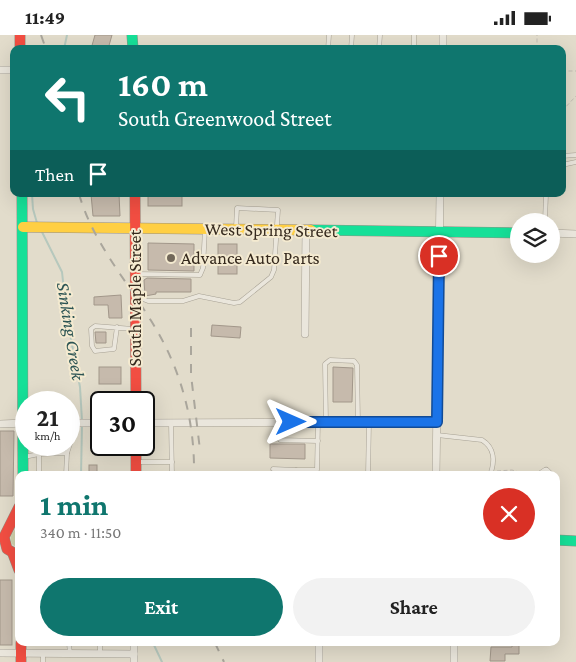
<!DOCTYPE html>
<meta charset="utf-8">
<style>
:root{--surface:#fff;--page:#f2f2f2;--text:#222;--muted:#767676;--accent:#0f766e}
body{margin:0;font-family:"Crimson Pro",serif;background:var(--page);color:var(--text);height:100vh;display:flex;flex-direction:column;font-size:19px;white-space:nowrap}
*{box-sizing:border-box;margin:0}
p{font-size:16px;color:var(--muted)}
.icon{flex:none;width:28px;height:28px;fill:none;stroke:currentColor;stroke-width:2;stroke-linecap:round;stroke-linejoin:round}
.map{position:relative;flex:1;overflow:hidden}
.panel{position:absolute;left:15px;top:436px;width:545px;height:175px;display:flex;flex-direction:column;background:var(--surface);border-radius:10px;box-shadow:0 5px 20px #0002}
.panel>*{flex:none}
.banner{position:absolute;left:10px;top:10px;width:556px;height:152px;border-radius:10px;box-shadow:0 5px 20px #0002;background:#0f766e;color:#fff;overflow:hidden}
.controls{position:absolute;left:510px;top:178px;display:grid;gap:10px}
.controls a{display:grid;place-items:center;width:50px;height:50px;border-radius:50%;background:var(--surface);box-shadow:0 5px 20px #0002;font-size:25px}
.speed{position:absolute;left:15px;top:356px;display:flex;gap:10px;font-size:25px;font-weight:700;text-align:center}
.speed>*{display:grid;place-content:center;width:65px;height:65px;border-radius:50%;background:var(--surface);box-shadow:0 5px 20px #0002;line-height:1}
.speed small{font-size:12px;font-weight:400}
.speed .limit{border:2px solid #111;border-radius:8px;background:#fff;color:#111}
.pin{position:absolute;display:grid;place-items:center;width:42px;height:42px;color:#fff;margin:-21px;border:2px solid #fff;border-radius:50%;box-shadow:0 1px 5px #0007}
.me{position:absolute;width:55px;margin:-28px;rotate:90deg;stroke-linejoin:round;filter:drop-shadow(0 0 4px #0008)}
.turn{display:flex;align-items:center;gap:18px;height:105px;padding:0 25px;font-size:22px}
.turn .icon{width:65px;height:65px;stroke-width:2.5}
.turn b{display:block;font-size:35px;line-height:42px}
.then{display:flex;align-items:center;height:48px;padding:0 25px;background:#0003;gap:10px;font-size:19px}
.round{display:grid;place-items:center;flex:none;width:52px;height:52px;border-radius:26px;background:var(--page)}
.summary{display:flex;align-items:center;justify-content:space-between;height:85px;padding:0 25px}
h1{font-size:30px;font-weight:700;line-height:38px;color:var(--accent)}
.cta{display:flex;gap:10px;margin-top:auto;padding:10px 25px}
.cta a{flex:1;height:58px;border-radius:30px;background:var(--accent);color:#fff;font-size:20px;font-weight:700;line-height:58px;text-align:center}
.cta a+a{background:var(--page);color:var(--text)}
.status{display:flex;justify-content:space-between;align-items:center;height:35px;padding:0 25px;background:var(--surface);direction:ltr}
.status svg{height:14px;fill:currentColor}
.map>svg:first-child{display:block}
</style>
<div class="status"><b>11:49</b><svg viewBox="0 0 49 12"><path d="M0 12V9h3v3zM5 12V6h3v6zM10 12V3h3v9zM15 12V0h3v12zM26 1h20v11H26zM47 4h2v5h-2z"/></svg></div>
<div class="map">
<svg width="576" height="627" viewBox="0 0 576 627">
<rect width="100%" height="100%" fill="#e2dccb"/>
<path fill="#d0d2ad" d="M19 493V514L12 509C9 502 11 496 19 493Z"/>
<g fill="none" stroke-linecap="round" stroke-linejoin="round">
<g stroke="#b6c8bd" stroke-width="2">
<polyline points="64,14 67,0"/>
<polyline points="32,159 33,174 37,188"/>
<polyline points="42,197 62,237 67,283 80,352 82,386"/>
<polyline points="81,440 82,390"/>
<polyline points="153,608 162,627"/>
</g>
</g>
<g fill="#c6baac" stroke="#a2978a">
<polygon points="95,0 112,0 108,14 91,14"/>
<polygon points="91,159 119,159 120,181 93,181"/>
<rect x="148" y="160" width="34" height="11"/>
<polygon points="148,208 194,209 194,236 148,235"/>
<rect x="218" y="209" width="19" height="30"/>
<polygon points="147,243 191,244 191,257 156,257 156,259 145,261 144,245"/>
<polygon points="121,260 122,283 109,283 108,270 94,270 94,262"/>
<polygon points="212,290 241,292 240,303 211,301"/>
<polygon points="95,297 106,297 106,308 96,308"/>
<rect x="99" y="332" width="22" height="17"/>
<polygon points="333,332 353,333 352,367 333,367"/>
<polygon points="0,396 14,396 13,461 0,461"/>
<polygon points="270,409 305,409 305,424 270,423"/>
<rect x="89" y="430" width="8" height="10"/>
<rect x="0" y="545" width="12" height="65"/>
<polygon points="512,608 519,608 519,619 505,619 505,626 490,626 491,612 512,612"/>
</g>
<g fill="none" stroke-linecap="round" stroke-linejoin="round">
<defs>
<g id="lane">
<polyline points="414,0 414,14"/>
<polyline points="328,14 329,0"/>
<polyline points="351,14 352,0"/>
<polyline points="379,14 380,0"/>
<polyline points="562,121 576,120"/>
<polyline points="562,130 576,127"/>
<polyline points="545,186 546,159"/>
<polyline points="136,239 200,240 203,233 205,194"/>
<polyline points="138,262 148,266 183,266 199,261 234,268 240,267 271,242 274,235 278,175 237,173 236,192"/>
<polyline points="117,292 114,314 95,316 92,311 91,294 95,291 133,294"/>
<polyline points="109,368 108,360 136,359"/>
<polyline points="326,387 325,329 330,325 354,326 357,330 358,387"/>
<polyline points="171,388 172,440"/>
<polyline points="278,388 280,405 318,406"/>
<path d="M437 400 482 405C495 413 495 427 490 440"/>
<polyline points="67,418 70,409 70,388"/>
<polyline points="24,422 39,419 67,418 66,440"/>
<polyline points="136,427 172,427"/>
<polyline points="273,434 296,435"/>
<polyline points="39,440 39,419"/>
<polyline points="296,440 296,435 317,435 318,387"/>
<polyline points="368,440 369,387"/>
<polyline points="69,608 70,619"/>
<polyline points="43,618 43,627"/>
<polyline points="100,619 100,608"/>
</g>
<g id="street">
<polyline points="443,0 443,14"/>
<polyline points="0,35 14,35"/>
<polyline points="551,198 576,199"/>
<polyline points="305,299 306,195"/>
<polyline points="69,388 101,388"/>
<polyline points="144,388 437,387"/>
<polyline points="0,389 25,388"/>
<polyline points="436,440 440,159"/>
<polyline points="540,440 546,436 550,440"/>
<polyline points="319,608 319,627"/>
<polyline points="454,608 454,627"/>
<polyline points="0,618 134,619"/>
<polyline points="134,627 134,608"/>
</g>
<g id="fast">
<polyline points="132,0 133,14"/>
<polyline points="22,159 23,440"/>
<polyline points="311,195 519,198"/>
<polyline points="556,505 576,506"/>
</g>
<polyline id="slow" points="23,192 311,195"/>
<g id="jam">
<polyline points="20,0 20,14"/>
<polyline points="135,159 136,368"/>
<polyline points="136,410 136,440"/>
<polyline points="19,472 4,502 7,514 19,521"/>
<polyline points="13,519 19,535"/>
<polyline points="21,608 21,627"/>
</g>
</defs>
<use href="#lane" stroke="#a7a194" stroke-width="5"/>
<use href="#street" stroke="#a7a194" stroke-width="8"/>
<use href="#fast" stroke="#979084" stroke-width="11"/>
<use href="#slow" stroke="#979084" stroke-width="11"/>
<use href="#jam" stroke="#979084" stroke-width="11"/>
<g stroke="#c3bdb3" stroke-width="1" stroke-dasharray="4 2.5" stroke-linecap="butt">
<polyline points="537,14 537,0"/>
<polyline points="562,36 576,36"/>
<polyline points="562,76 576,61"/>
<polyline points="497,436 512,435 522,438"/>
</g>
<use href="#lane" stroke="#eae6dc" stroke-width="4"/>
<use href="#street" stroke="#eae6dc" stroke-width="7"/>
<use href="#fast" stroke="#16e098" stroke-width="10"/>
<use href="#slow" stroke="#ffcf43" stroke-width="10"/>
<use href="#jam" stroke="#f24e42" stroke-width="10"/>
<g stroke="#aaa69c" stroke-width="2" stroke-dasharray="9 9" stroke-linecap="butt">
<polyline points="41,0 46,14"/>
<path d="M79 159C93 207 124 242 150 284 180 331 195 384 194 440"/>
<polyline points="191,293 191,340 200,415"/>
<polyline points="215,608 224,627"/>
</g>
</g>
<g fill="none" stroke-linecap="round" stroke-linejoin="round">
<defs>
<polyline id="route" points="291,387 437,387 439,221"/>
</defs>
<use href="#route" stroke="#114b97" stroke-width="12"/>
<use href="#route" stroke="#1a73e8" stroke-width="9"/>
</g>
<circle fill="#72685a" stroke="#f4ead0" stroke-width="2" cx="171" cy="223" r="5"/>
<g text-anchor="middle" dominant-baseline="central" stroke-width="4" stroke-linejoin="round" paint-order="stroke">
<g font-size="18" fill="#35291d" stroke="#f4ead0">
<text transform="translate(271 195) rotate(1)">West Spring Street</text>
<text transform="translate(135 263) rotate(-90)">South Maple Street</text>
</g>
<g font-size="18" fill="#35291d" stroke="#f4ead0" text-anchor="start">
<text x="181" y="223">Advance Auto Parts</text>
</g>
<g font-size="19" font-style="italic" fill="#2c5453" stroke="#f4ead0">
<text transform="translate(71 296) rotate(81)">Sinking Creek</text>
</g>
</g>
</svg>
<div class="controls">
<a><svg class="icon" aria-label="layers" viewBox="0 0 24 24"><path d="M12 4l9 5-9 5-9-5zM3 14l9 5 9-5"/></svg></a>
</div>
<div class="speed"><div>21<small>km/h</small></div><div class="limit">30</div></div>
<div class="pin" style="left:439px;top:221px;background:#d93025"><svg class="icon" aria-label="arrive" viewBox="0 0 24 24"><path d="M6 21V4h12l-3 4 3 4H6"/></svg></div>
<svg class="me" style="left:291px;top:387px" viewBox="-20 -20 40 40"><path d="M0-17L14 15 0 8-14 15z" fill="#1a73e8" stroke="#fff" stroke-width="4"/></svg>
<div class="banner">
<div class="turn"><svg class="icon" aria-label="left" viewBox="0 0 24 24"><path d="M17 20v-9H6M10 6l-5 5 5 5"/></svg><div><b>160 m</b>South Greenwood Street</div></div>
<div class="then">Then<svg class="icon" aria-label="arrive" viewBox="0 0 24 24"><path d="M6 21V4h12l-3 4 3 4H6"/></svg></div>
</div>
<section class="panel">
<div class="summary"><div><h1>1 min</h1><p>340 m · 11:50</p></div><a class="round" style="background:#d93025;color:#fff"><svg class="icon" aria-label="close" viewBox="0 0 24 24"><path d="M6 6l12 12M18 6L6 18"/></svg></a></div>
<div class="cta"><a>Exit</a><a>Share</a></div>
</section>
</div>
